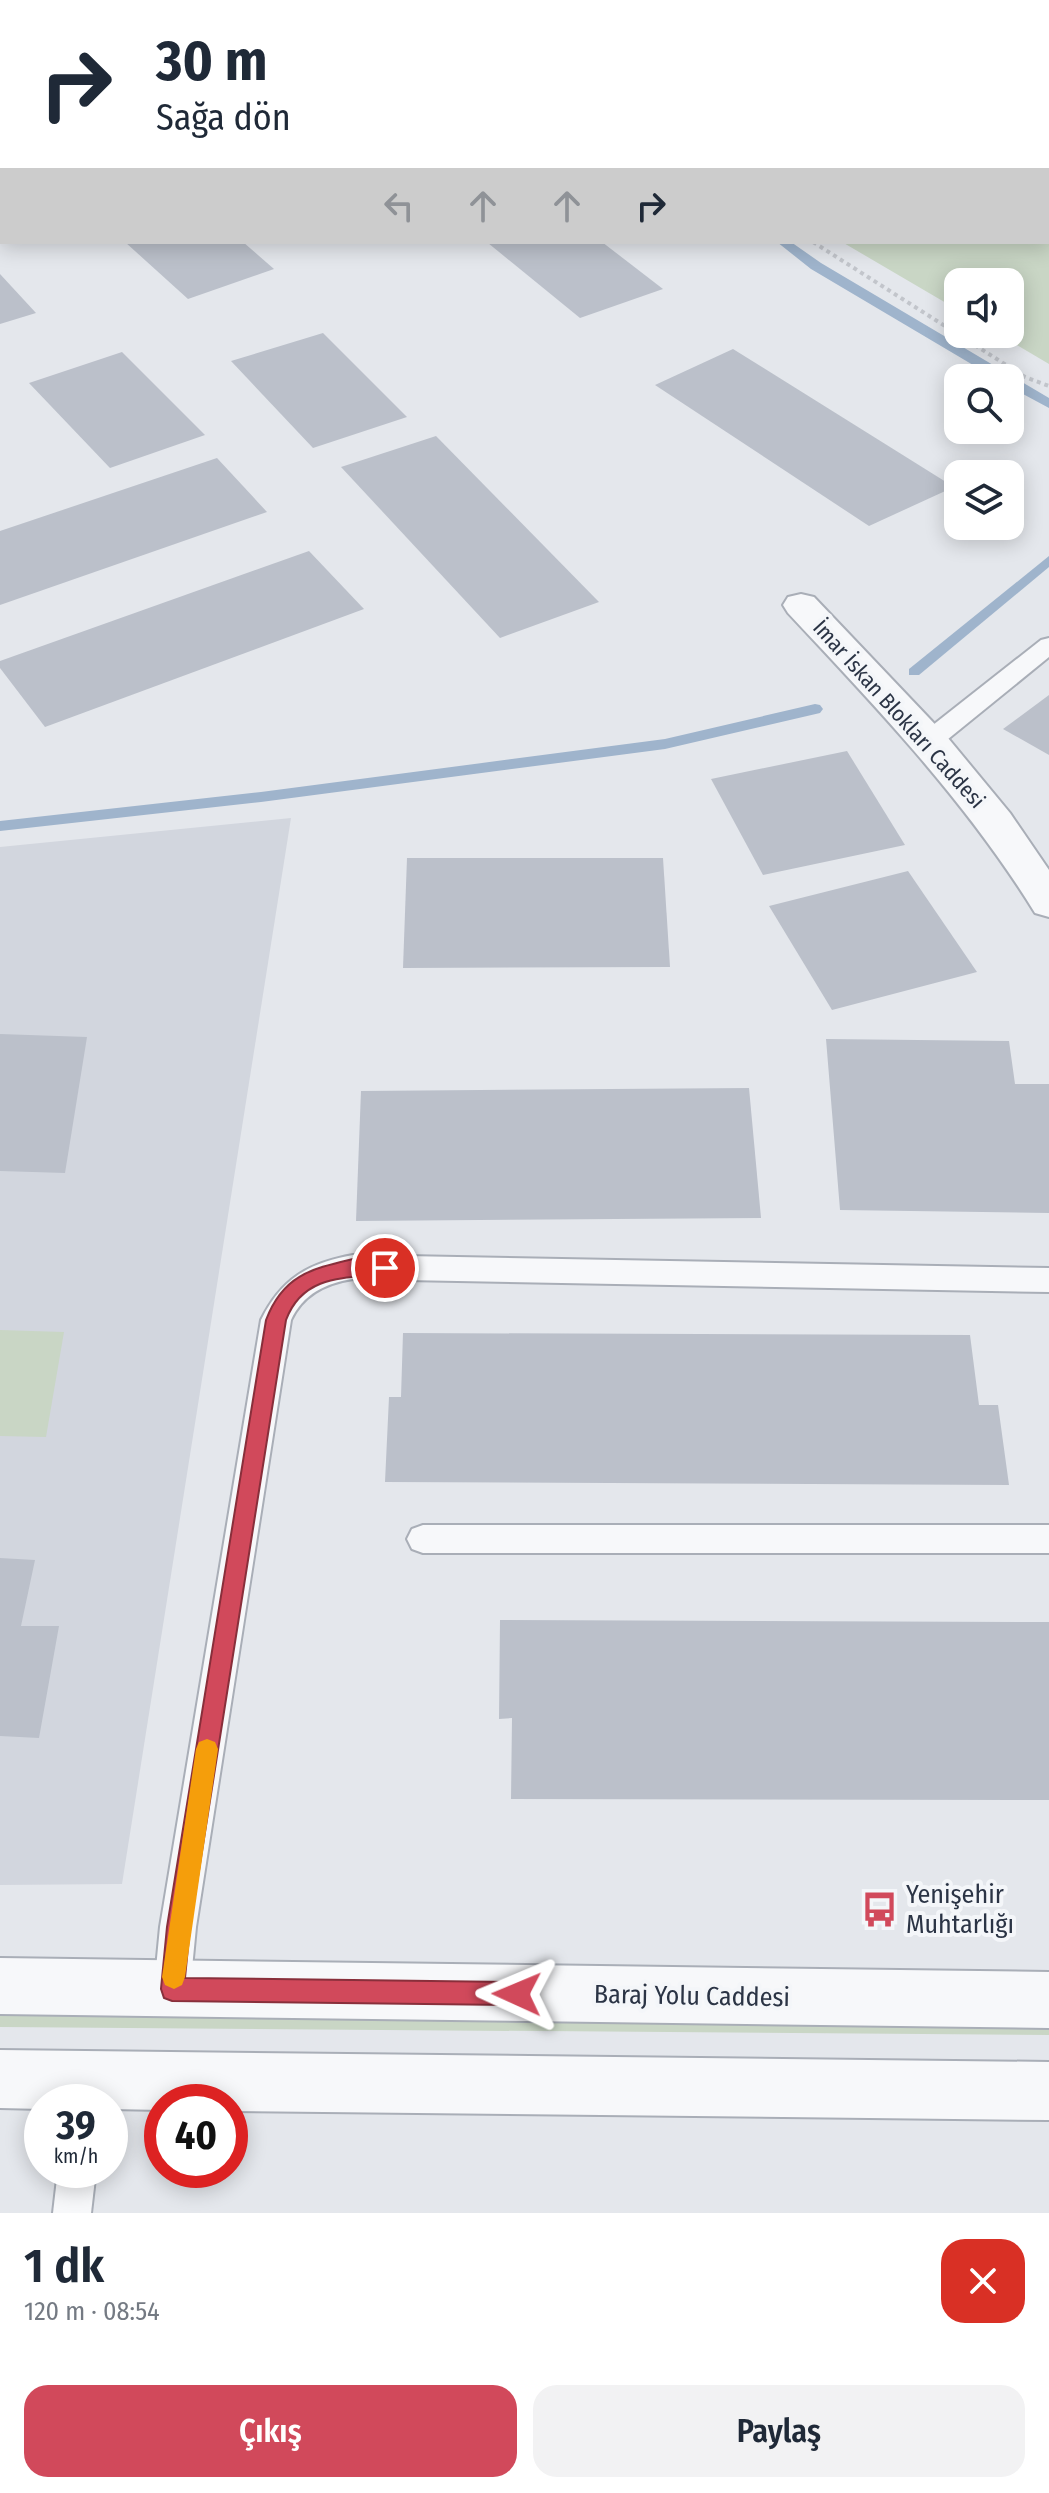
<!DOCTYPE html>
<html lang="tr">
<meta charset="utf-8">
<style>
:root{--surface:#fff;--page:#f2f2f3;--text:#1f2937;--muted:#747a83;--accent:#d1495b}
body{margin:0;font-family:"Fira Sans Condensed",sans-serif;background:var(--page);color:var(--text);height:100vh;display:flex;flex-direction:column;font-size:30px;white-space:nowrap}
*{box-sizing:border-box;margin:0}
p{font-size:26px;color:var(--muted)}
.icon{flex:none;width:44px;height:44px;fill:none;stroke:currentColor;stroke-width:2;stroke-linecap:round;stroke-linejoin:round}
.map{position:relative;height:2213px;overflow:hidden}
.side{display:flex;flex-direction:column;background:var(--surface);flex:1}
.side>*{flex:none}
.hud{position:absolute;left:0px;top:0px;width:1050px;height:244px;box-shadow:0 4px 20px #0003;background:#fff;color:var(--text);overflow:hidden}
.buttons{position:absolute;left:944px;top:268px;display:grid;gap:16px}
.buttons a{display:grid;place-items:center;width:80px;height:80px;border-radius:16px;background:var(--surface);box-shadow:0 4px 20px #0003;font-size:40px}
.speed{position:absolute;left:24px;top:2084px;display:flex;gap:16px;font-size:40px;font-weight:700;text-align:center}
.speed>*{display:grid;place-content:center;width:104px;height:104px;border-radius:50%;background:var(--surface);box-shadow:0 4px 20px #0003;line-height:1}
.speed small{font-size:20px;font-weight:400}
.speed .limit{border:12px solid #d22;background:#fff;color:#111}
.pin{position:absolute;display:grid;place-items:center;width:68px;height:68px;color:#fff;margin:-34px;border:4px solid #fff;border-radius:50%;box-shadow:0 2px 8px #0007}
.me{position:absolute;width:88px;margin:-44px;rotate:271deg;stroke-linejoin:round;filter:drop-shadow(0 0 6px #0008)}
.turn{display:flex;align-items:center;gap:28px;height:168px;padding:0 24px;font-size:36px}
.turn .icon{width:104px;height:104px;stroke-width:2.5}
.turn b{display:block;font-size:56px;line-height:68px}
.lanes{display:flex;align-items:center;height:76px;padding:0 24px;background:#0003;justify-content:center;gap:40px;direction:ltr}
.lanes .off{opacity:.35}
.round{display:grid;place-items:center;flex:none;width:84px;height:84px;border-radius:24px;background:var(--page)}
.overview{display:flex;align-items:center;justify-content:space-between;height:136px;padding:0 24px}
h1{font-size:48px;font-weight:600;line-height:60px}
.cta{display:flex;gap:16px;margin-top:auto;padding:16px 24px}
.cta a{flex:1;height:92px;border-radius:24px;background:var(--accent);color:#fff;font-size:32px;font-weight:600;line-height:92px;text-align:center}
.cta a+a{background:var(--page);color:var(--text)}
.map>svg:first-child{display:block}
</style>
<div class="map">
<svg width="1049" height="2213" viewBox="0 0 1049 2213">
<rect width="100%" height="100%" fill="#e4e7ec"/>
<polygon fill="#d2d6de" points="291,818 122,1884 0,1885 0,847"/>
<g fill="#c9d6c5">
<polygon points="526,0 1049,0 1049,364 998,334 1010,334 1010,282 958,282 958,310 842,242 1048,242 1048,2"/>
<polygon points="0,1330 64,1332 46,1437 0,1436"/>
<polygon points="0,1996 1049,2013 1049,2035 0,2027"/>
</g>
<g fill="none" stroke-linecap="round" stroke-linejoin="round">
<g fill="#9fb4cc" fill-rule="evenodd">
<polygon points="465,0 477,0 478,2 466,2"/>
<polygon points="777,242 791,242 821,263 1049,398 1049,408 1010,387 1010,378 995,378 811,269"/>
<polygon points="1049,556 1049,567 919,675 909,675 909,669"/>
<polygon points="815,704 820,705 823,709 820,713 665,749 261,802 0,831 0,821 261,792 665,739"/>
</g>
</g>
<g fill="#bbc0ca">
<polygon points="125,242 243,242 274,269 188,299"/>
<polygon points="492,242 602,242 663,289 580,318 488,243"/>
<polygon points="0,274 36,313 0,324"/>
<polygon points="323,333 407,417 313,448 231,361"/>
<polygon points="733,349 954,487 869,526 655,385"/>
<polygon points="122,352 205,435 110,468 29,383"/>
<polygon points="436,436 599,602 500,638 341,467"/>
<polygon points="217,458 267,512 0,605 0,531"/>
<polygon points="309,551 364,609 45,727 0,668 0,661"/>
<polygon points="1049,695 1049,755 1003,729"/>
<polygon points="847,751 905,845 763,875 711,779"/>
<polygon points="407,858 663,858 670,967 403,968"/>
<polygon points="908,871 977,972 832,1010 769,906"/>
<polygon points="0,1034 87,1037 65,1173 0,1171"/>
<polygon points="826,1039 1009,1041 1015,1084 1049,1084 1049,1213 840,1210"/>
<polygon points="749,1088 761,1218 356,1221 361,1091"/>
<polygon points="403,1333 970,1335 979,1405 998,1405 1009,1485 385,1482 389,1397 401,1397"/>
<polygon points="0,1558 35,1560 21,1626 59,1626 39,1738 0,1736"/>
<polygon points="500,1620 1049,1622 1049,1800 511,1799 512,1718 499,1719"/>
</g>
<g fill="none" stroke-linecap="round" stroke-linejoin="round">
<defs>
<g id="service">
<polygon points="1049,638 1049,657 937,748 919,748 916,742 919,736 1041,640"/>
<path d="M353 1255 1049 1268V1292L353 1279C326 1283 303 1294 291 1320L196 1927 190 1989 185 2002 172 2007 159 2002 154 1989 160 1927 261 1320C281 1279 308 1263 353 1255Z"/>
<polygon points="423,1525 1049,1525 1049,1553 423,1553 412,1549 407,1539 412,1529"/>
<polygon points="58,2170 96,2170 91,2213 53,2213"/>
</g>
<path id="minor" d="M801 594 814 597 948 738 1010 813 1049 870V917L1035 913C966 801 877 708 788 613L783 605 788 597Z"/>
<g id="tertiary">
<polygon points="0,1958 1049,1972 1049,2028 0,2014"/>
<polygon points="0,2050 1049,2062 1049,2120 230,2111 230,2102 162,2102 162,2110 110,2109 110,2102 42,2102 42,2109 0,2108"/>
</g>
</defs>
<use href="#service" stroke="#a9aeb7" stroke-width="4"/>
<use href="#minor" stroke="#a9aeb7" stroke-width="4"/>
<use href="#tertiary" stroke="#a9aeb7" stroke-width="4"/>
<g stroke="#c2c5cb" stroke-width="4" stroke-dasharray="4 4" stroke-linecap="butt">
<polyline points="491,0 494,2"/>
<polyline points="963,0 966,2"/>
<polyline points="813,242 1025,377 1049,386"/>
</g>
<use href="#service" fill="#f7f8fa" fill-rule="evenodd"/>
<use href="#minor" fill="#f7f8fa" fill-rule="evenodd"/>
<use href="#tertiary" fill="#f7f8fa" fill-rule="evenodd"/>
</g>
<path fill="#d1495b" stroke="#882f3b" stroke-width="2" d="M353 1259 385 1260 395 1268C383 1287 309 1258 286 1320L190 1927 185 1978 517 1982 525 1985 529 1994 525 2002 517 2005 172 2001 164 1998 161 1989 167 1927 266 1320C283 1275 311 1269 353 1259Z"/>
<polygon fill="#f59e0b" points="207,1739 215,1742 218,1749 185,1977 182,1985 174,1989 165,1985 162,1977 196,1749 199,1742"/>
<defs>
<symbol id="bus-bare" viewBox="-9 -9 18 18"><path d="M-5-6H5V4H4V6H2V4H-2V6H-4V4H-5ZM-3.5-4V0h7V-4ZM-3.5 1.2v1.5H-2V1.2ZM2 1.2v1.5H3.5V1.2Z" fill="#d1495b" stroke="#f4f6f9" stroke-width="2.5" paint-order="stroke"/></symbol>
</defs>
<g fill-rule="evenodd">
<use href="#bus-bare" x="854" y="1884" width="51" height="51"/>
</g>
<g text-anchor="middle" dominant-baseline="central" stroke-width="8" stroke-linejoin="round" paint-order="stroke">
<g font-size="22" fill="#2b3445" stroke="#f4f6f9">
<text transform="translate(899 714) rotate(48)">İmar İskan Blokları Caddesi</text>
</g>
<g font-size="26" fill="#2b3445" stroke="#f4f6f9" text-anchor="start">
<text x="906" y="1894">Yenişehir<tspan x="906" dy="30">Muhtarlığı</tspan></text>
</g>
<g font-size="26" fill="#2b3445" stroke="#f4f6f9">
<text transform="translate(692 1996) rotate(1)">Baraj Yolu Caddesi</text>
</g>
</g>
</svg>
<div class="buttons">
<a><svg class="icon" aria-label="sound" viewBox="0 0 24 24"><path d="M4 9h4l5-4v14l-5-4H4zM17 9q2 3 0 6"/></svg></a>
<a><svg class="icon" aria-label="search" viewBox="0 0 24 24"><circle cx="10" cy="10" r="6"/><path d="M15 15l6 6"/></svg></a>
<a><svg class="icon" aria-label="layers" viewBox="0 0 24 24"><path d="M12 4l9 5-9 5-9-5zM3 14l9 5 9-5"/></svg></a>
</div>
<div class="speed"><div>39<small>km/h</small></div><div class="limit">40</div></div>
<div class="pin" style="left:385px;top:1268px;background:#d93025"><svg class="icon" aria-label="arrive" viewBox="0 0 24 24"><path d="M6 21V4h12l-3 4 3 4H6"/></svg></div>
<svg class="me" style="left:517px;top:1994px" viewBox="-20 -20 40 40"><path d="M0-17L14 15 0 8-14 15z" fill="#d1495b" stroke="#fff" stroke-width="4"/></svg>
<div class="hud">
<div class="turn"><svg class="icon" aria-label="right" viewBox="0 0 24 24"><path d="M7 20v-9h11M14 6l5 5-5 5"/></svg><div><b>30 m</b>Sağa dön</div></div>
<div class="lanes"><svg class="icon off" aria-label="left" viewBox="0 0 24 24"><path d="M17 20v-9H6M10 6l-5 5 5 5"/></svg><svg class="icon off" aria-label="ahead" viewBox="0 0 24 24"><path d="M12 20V5M6 11l6-6 6 6"/></svg><svg class="icon off" aria-label="ahead" viewBox="0 0 24 24"><path d="M12 20V5M6 11l6-6 6 6"/></svg><svg class="icon" aria-label="right" viewBox="0 0 24 24"><path d="M7 20v-9h11M14 6l5 5-5 5"/></svg></div>
</div>
</div>
<section class="side">
<div class="overview"><div><h1>1 dk</h1><p>120 m · 08:54</p></div><a class="round" style="background:#d93025;color:#fff"><svg class="icon" aria-label="close" viewBox="0 0 24 24"><path d="M6 6l12 12M18 6L6 18"/></svg></a></div>
<div class="cta"><a>Çıkış</a><a>Paylaş</a></div>
</section>
